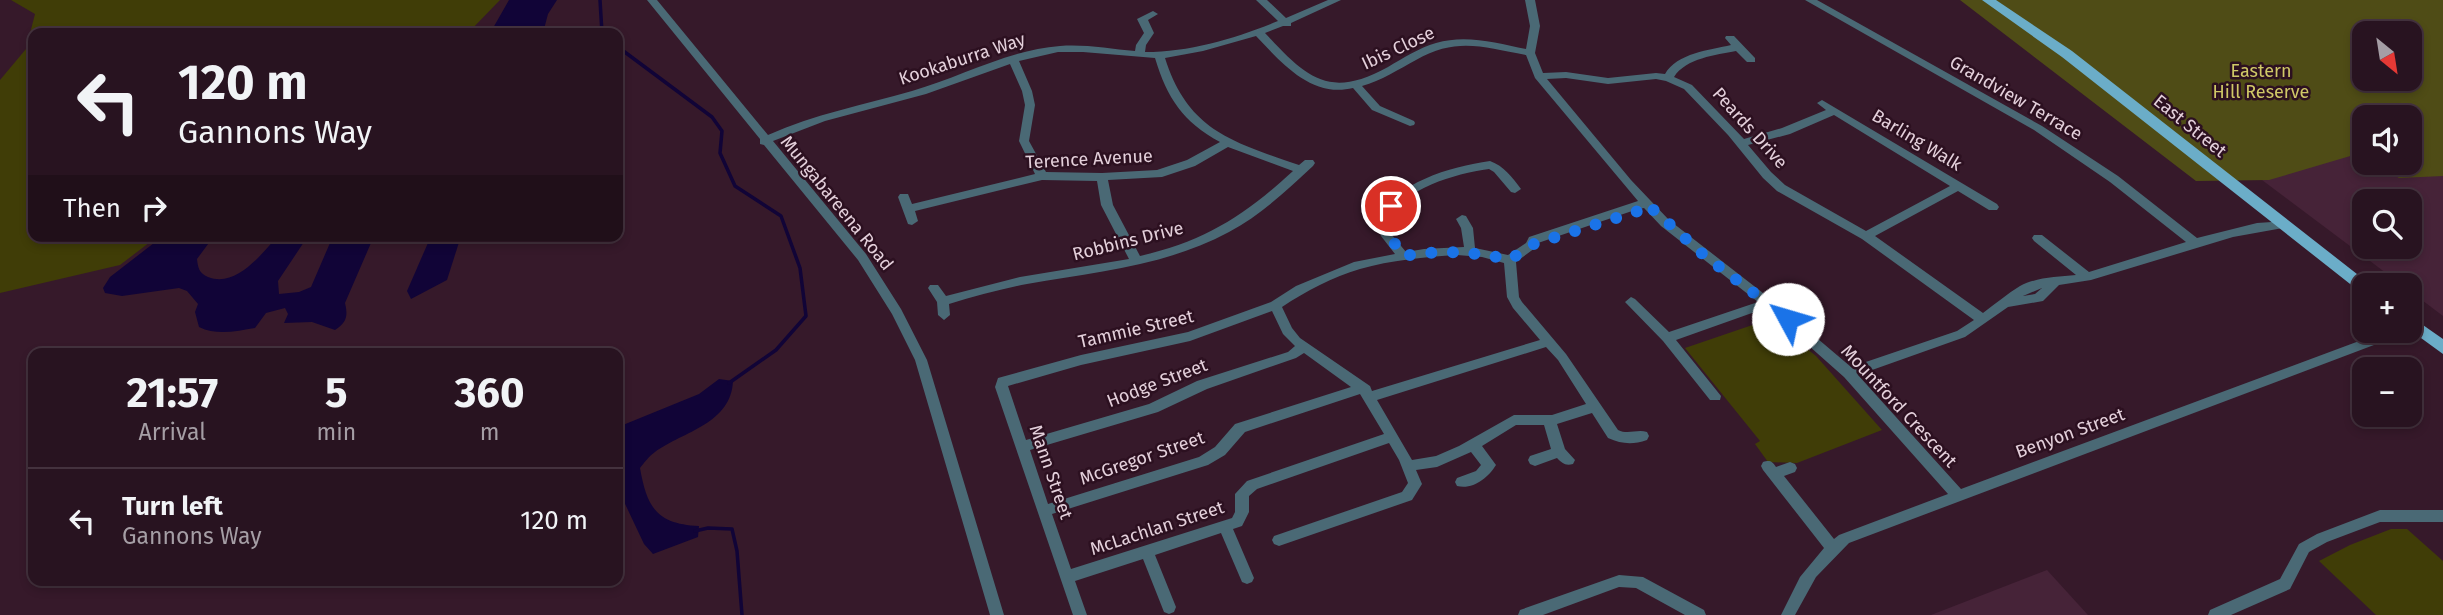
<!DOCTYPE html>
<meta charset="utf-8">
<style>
:root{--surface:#281320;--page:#301c29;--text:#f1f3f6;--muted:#a59ea5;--line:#44323e}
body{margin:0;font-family:"Fira Sans",sans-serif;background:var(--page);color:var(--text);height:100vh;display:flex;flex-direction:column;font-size:26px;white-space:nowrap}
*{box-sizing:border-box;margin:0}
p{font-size:23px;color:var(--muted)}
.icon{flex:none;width:38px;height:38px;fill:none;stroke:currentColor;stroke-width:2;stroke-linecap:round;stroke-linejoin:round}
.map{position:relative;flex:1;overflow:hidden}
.details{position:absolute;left:28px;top:348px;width:595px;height:238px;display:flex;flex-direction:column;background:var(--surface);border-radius:14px;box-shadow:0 4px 10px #0003,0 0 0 2px var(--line)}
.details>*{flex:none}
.guide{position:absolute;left:28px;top:28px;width:595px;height:214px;border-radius:14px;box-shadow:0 4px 10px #0003,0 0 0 2px var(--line);background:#281320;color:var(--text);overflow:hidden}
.needle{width:46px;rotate:150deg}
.controls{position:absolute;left:2352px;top:21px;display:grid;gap:14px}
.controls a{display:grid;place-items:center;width:70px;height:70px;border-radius:14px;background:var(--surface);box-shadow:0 4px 10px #0003,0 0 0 2px var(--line);font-size:35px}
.pin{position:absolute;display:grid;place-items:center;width:60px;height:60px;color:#fff;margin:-30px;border:4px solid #fff;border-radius:50%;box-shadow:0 2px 7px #0007}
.me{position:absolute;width:77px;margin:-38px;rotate:309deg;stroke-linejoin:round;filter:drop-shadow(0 0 5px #0008)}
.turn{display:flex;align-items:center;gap:24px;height:147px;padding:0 35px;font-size:32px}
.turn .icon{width:91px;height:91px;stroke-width:2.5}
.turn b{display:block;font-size:49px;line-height:60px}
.then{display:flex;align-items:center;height:66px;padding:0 35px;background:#0003;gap:14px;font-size:26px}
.eta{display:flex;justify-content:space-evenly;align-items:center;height:119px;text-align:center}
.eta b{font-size:42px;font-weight:700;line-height:49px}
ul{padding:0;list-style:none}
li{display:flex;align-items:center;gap:21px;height:105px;padding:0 35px;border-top:2px solid var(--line)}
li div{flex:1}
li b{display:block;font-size:26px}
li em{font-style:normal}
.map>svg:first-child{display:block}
</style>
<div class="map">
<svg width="2443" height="615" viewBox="0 0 2443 615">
<rect width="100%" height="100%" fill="#36192a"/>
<g fill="#462338" fill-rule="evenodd">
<path d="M2443 107V316L2410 291V285H2402L2250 171 2364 133V163H2410ZM2364 201H2410V247H2364Z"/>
<polygon points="2047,570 2088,615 1931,615"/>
</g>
<g fill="#403d07">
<polygon points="11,0 500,0 468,33 33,33 33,236 158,236 120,265 0,293 0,80 26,49 35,14"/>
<polygon points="1770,319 1816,356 1882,430 1797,463 1768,462 1755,444 1760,441 1685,348"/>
<polygon points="2391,529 2407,529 2443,561 2443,615 2376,615 2319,561 2350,545"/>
</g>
<path fill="#4f4c16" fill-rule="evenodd" d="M1960 0H2443V176L2399 178 2373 163H2410V117H2364V158L2357 154 2269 180 2196 181ZM2364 33H2410V79H2364Z"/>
<g fill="#110437">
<polygon points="509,0 557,0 548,14 543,33 498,31 493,28"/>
<path d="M163 236H214L197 259C198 268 199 273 208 277 237 288 261 254 278 236H308L278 281 279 294 299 292 311 287 333 236H374L345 303C348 316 347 322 335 330L312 322 284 323 288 314 285 308 266 313 255 328C237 331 217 336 199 327L195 312 198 304 187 291 179 288 122 296 105 293 103 288 110 277Z"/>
<polygon points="431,236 461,236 447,280 411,299 407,291"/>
<path d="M719 379 733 381C731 424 684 431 655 452 649 456 644 463 640 468 647 508 657 524 699 526L698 537 653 554 644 544 618 489V427L699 394Z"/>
</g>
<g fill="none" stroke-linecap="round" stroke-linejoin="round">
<g stroke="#110437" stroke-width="3.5">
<polyline points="600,0 602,33"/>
<polyline points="618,47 712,117 722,131 720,153 735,186 781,216 800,268 806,316 776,350 729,383"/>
<polyline points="695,531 708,528 732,529 737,551 742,615"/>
</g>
<g fill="#4a6975" fill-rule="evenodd">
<path d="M647 0H657L768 135C814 114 864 105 912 91 961 77 1008 50 1060 46 1085 44 1110 49 1135 51L1136 45 1144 33 1137 19 1153 11 1158 14 1148 20 1154 33 1146 45 1145 52C1191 52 1236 38 1278 21L1256 0H1267L1286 18 1328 0H1341L1291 23V26H1283L1265 33C1306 77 1328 100 1388 67 1403 58 1419 48 1436 43 1466 34 1496 43 1526 49L1530 26 1525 0H1535L1540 26 1535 53 1543 73 1566 72 1608 78 1656 73 1665 74C1677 53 1710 50 1731 45L1725 38 1726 36H1734L1755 58V62H1747L1736 51C1716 55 1686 58 1674 77L1692 85 1744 139 1782 128 1826 110 1817 103 1822 100 1997 204 1999 207 1997 210H1989L1958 191 1875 236 1983 313C1995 304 2007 294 2020 286 2037 277 2057 277 2076 275L2034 241 2032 238 2034 235H2042L2089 272 2186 242 2110 182 2034 130 1805 0H1817L2042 126 2118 176 2197 238 2257 223 2287 221 2289 224 2287 227 2283 228 2233 237 2091 280 2059 285 2043 301 2008 307 1965 337 1858 375 1961 489 2386 331H2405L2403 334 1849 543 1816 577 1795 615H1781L1800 577 1824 548 1763 470 1761 466 1763 462C1770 460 1772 461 1776 467L1790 462 1795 464 1797 468 1795 472 1784 476 1834 539 1839 535 1948 494 1844 377 1766 308 1676 340 1721 396 1720 400H1710L1663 341 1625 302 1631 297 1635 299 1669 332 1758 302 1661 226 1644 208 1635 210 1538 243 1535 248 1516 262 1519 297 1522 302 1566 354 1618 430C1628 435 1637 429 1647 432L1649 436 1647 440C1632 445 1622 444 1608 438L1592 413 1557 424 1565 449 1575 460 1573 464C1565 466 1562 463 1557 458L1535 466 1530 464 1528 460 1530 456 1551 449 1544 425H1516L1482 446 1496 465C1488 478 1473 490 1457 486L1455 482 1457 478 1476 471 1481 465 1471 452 1437 467 1416 470 1422 484 1412 500 1279 546 1274 544 1272 540 1274 536 1402 492 1408 483 1399 460 1389 443 1257 489 1249 496V512L1242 526 1233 529 1254 578 1252 582 1247 584 1242 582 1221 533 1155 555 1176 607 1174 612 1169 614 1164 612 1143 559 1075 581 1087 615H1073L995 387 998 378 1081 355 1188 332 1271 302 1296 286 1354 262 1395 254 1381 236 1376 221C1396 182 1449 167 1490 161 1504 166 1512 177 1521 189L1515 193 1511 192 1494 172 1489 169C1454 174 1404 188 1388 221L1392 235 1406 252 1424 249 1464 247 1461 228 1456 219 1462 215 1466 216 1473 228 1475 248 1508 255 1526 243 1529 237 1638 201 1535 78 1526 55C1482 47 1457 37 1416 60 1399 69 1381 81 1362 86L1380 106 1414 121 1415 123 1414 125 1410 126 1372 110 1353 88C1311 98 1282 63 1256 36L1203 51 1165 58C1188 131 1233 142 1299 165L1305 160H1313L1315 163 1313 166C1287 190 1261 215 1229 232 1166 266 1096 272 1027 284 1001 289 975 296 949 304L950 315 944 320 938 315 937 302 928 288 930 285H938L946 296 1020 277 1129 259 1101 205 1097 181 1042 180 915 211 918 221 912 225 908 224 898 197 900 194H908L912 204 1035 174 1019 141 1025 105 1022 91 1010 64 926 94 825 121 773 141 866 254 901 309 927 360 1004 615H990L915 360 892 314 858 260 764 145 760 144V139ZM1058 52H1083L1155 58C1167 98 1183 122 1220 142L1187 160 1157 170 1102 173 1046 172 1029 141 1035 105 1032 91 1019 61ZM1566 78 1608 84 1656 79 1666 81 1684 89 1728 135 1763 178 1777 191 1862 239 1974 320 1957 331 1851 367 1772 300 1669 220 1631 180 1547 79ZM1834 115 1950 186 1866 231 1785 185 1771 172 1748 145 1790 134ZM1228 147 1293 171C1244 216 1205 241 1140 256L1113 205 1108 180 1162 177 1195 166ZM1457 255 1482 257 1504 263 1507 297 1513 308 1540 340 1372 391 1370 386 1300 338 1292 328 1282 307C1306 291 1333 277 1360 269 1391 260 1425 257 1457 255ZM2042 288 2035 294 2023 296ZM1272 311 1283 334 1295 346 1288 352 1197 381 1149 404 1026 440 1008 386 1081 365 1190 341ZM1546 347 1558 360 1586 404 1552 415H1514L1459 446 1436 456 1412 460 1377 400ZM1304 353 1351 387 1235 424 1215 447 1199 457 1048 504 1030 450 1158 412 1207 389 1296 358ZM1360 394 1384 434 1247 481 1235 494V512L1232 518 1071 569 1052 514 1208 465 1225 455 1245 432Z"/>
<polygon points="2380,510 2443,510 2443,522 2380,522 2327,542 2309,552 2290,589 2231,615 2208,615 2210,610 2280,579 2299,544 2317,534"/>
<polygon points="1619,575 1643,577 1704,610 1706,615 1685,615 1636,588 1619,587 1543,615 1518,615 1520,610"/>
</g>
<g fill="#6badc8" fill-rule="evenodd">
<polygon points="1982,0 1996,0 2072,51 2371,285 2364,285 2364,293 2359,291 2062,57"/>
<polygon points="2410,316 2443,339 2443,354 2410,330"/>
</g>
</g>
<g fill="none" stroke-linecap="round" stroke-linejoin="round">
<path stroke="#1a73e8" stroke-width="12" stroke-dasharray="0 21.6" d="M1391 206C1372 229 1393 236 1403 256 1440 250 1473 251 1510 260L1531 245 1638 211 1647 204 1705 256 1788 319"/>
</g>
<g text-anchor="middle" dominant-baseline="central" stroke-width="5" stroke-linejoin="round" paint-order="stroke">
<g font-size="18" fill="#e4d0db" stroke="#2c1020">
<text transform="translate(1398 48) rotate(-25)">Ibis Close</text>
<text transform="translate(962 59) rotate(-18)">Kookaburra Way</text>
<text transform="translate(2016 98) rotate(30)">Grandview Terrace</text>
<text transform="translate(2190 126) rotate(39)">East Street</text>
<text transform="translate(1750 128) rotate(48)">Peards Drive</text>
<text transform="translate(1917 140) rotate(31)">Barling Walk</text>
<text transform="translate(1089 159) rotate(-3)">Terence Avenue</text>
<text transform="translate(837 203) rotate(51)">Mungabareena Road</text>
<text transform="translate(1128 241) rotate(-14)">Robbins Drive</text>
<text transform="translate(1136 329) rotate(-13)">Tammie Street</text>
<text transform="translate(1157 383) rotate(-21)">Hodge Street</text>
<text transform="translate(1899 406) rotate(47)">Mountford Crescent</text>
<text transform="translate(2070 433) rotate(-20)">Benyon Street</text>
<text transform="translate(1142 458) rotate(-19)">McGregor Street</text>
<text transform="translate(1051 472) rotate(71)">Mann Street</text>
<text transform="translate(1157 528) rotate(-18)">McLachlan Street</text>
</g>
<g font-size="18" fill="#d0c967" stroke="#2c1020">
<text x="2261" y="71">Eastern<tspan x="2261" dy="21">Hill Reserve</tspan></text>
</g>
</g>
</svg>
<div class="controls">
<a><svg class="needle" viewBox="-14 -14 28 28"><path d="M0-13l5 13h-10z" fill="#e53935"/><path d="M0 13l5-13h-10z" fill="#a59ea5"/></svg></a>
<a><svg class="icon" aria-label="sound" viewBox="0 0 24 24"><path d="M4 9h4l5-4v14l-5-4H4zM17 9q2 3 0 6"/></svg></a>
<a><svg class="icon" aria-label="search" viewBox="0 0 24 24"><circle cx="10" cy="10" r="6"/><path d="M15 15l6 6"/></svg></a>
<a>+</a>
<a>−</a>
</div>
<div class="pin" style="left:1391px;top:206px;background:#d93025"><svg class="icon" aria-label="arrive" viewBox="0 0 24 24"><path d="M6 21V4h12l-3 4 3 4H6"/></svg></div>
<svg class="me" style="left:1788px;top:319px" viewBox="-20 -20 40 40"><circle r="19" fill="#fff"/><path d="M0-13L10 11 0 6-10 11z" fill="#1a73e8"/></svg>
<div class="guide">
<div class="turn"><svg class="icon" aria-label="left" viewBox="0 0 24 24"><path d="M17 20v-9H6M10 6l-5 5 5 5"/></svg><div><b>120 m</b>Gannons Way</div></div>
<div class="then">Then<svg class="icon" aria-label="right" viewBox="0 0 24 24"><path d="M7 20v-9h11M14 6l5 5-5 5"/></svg></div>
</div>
<section class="details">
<div class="eta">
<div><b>21:57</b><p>Arrival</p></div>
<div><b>5</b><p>min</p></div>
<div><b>360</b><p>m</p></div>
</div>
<ul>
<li><svg class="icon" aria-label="left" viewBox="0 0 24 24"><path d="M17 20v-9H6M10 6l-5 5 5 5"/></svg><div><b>Turn left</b><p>Gannons Way</p></div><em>120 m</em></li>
</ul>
</section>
</div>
